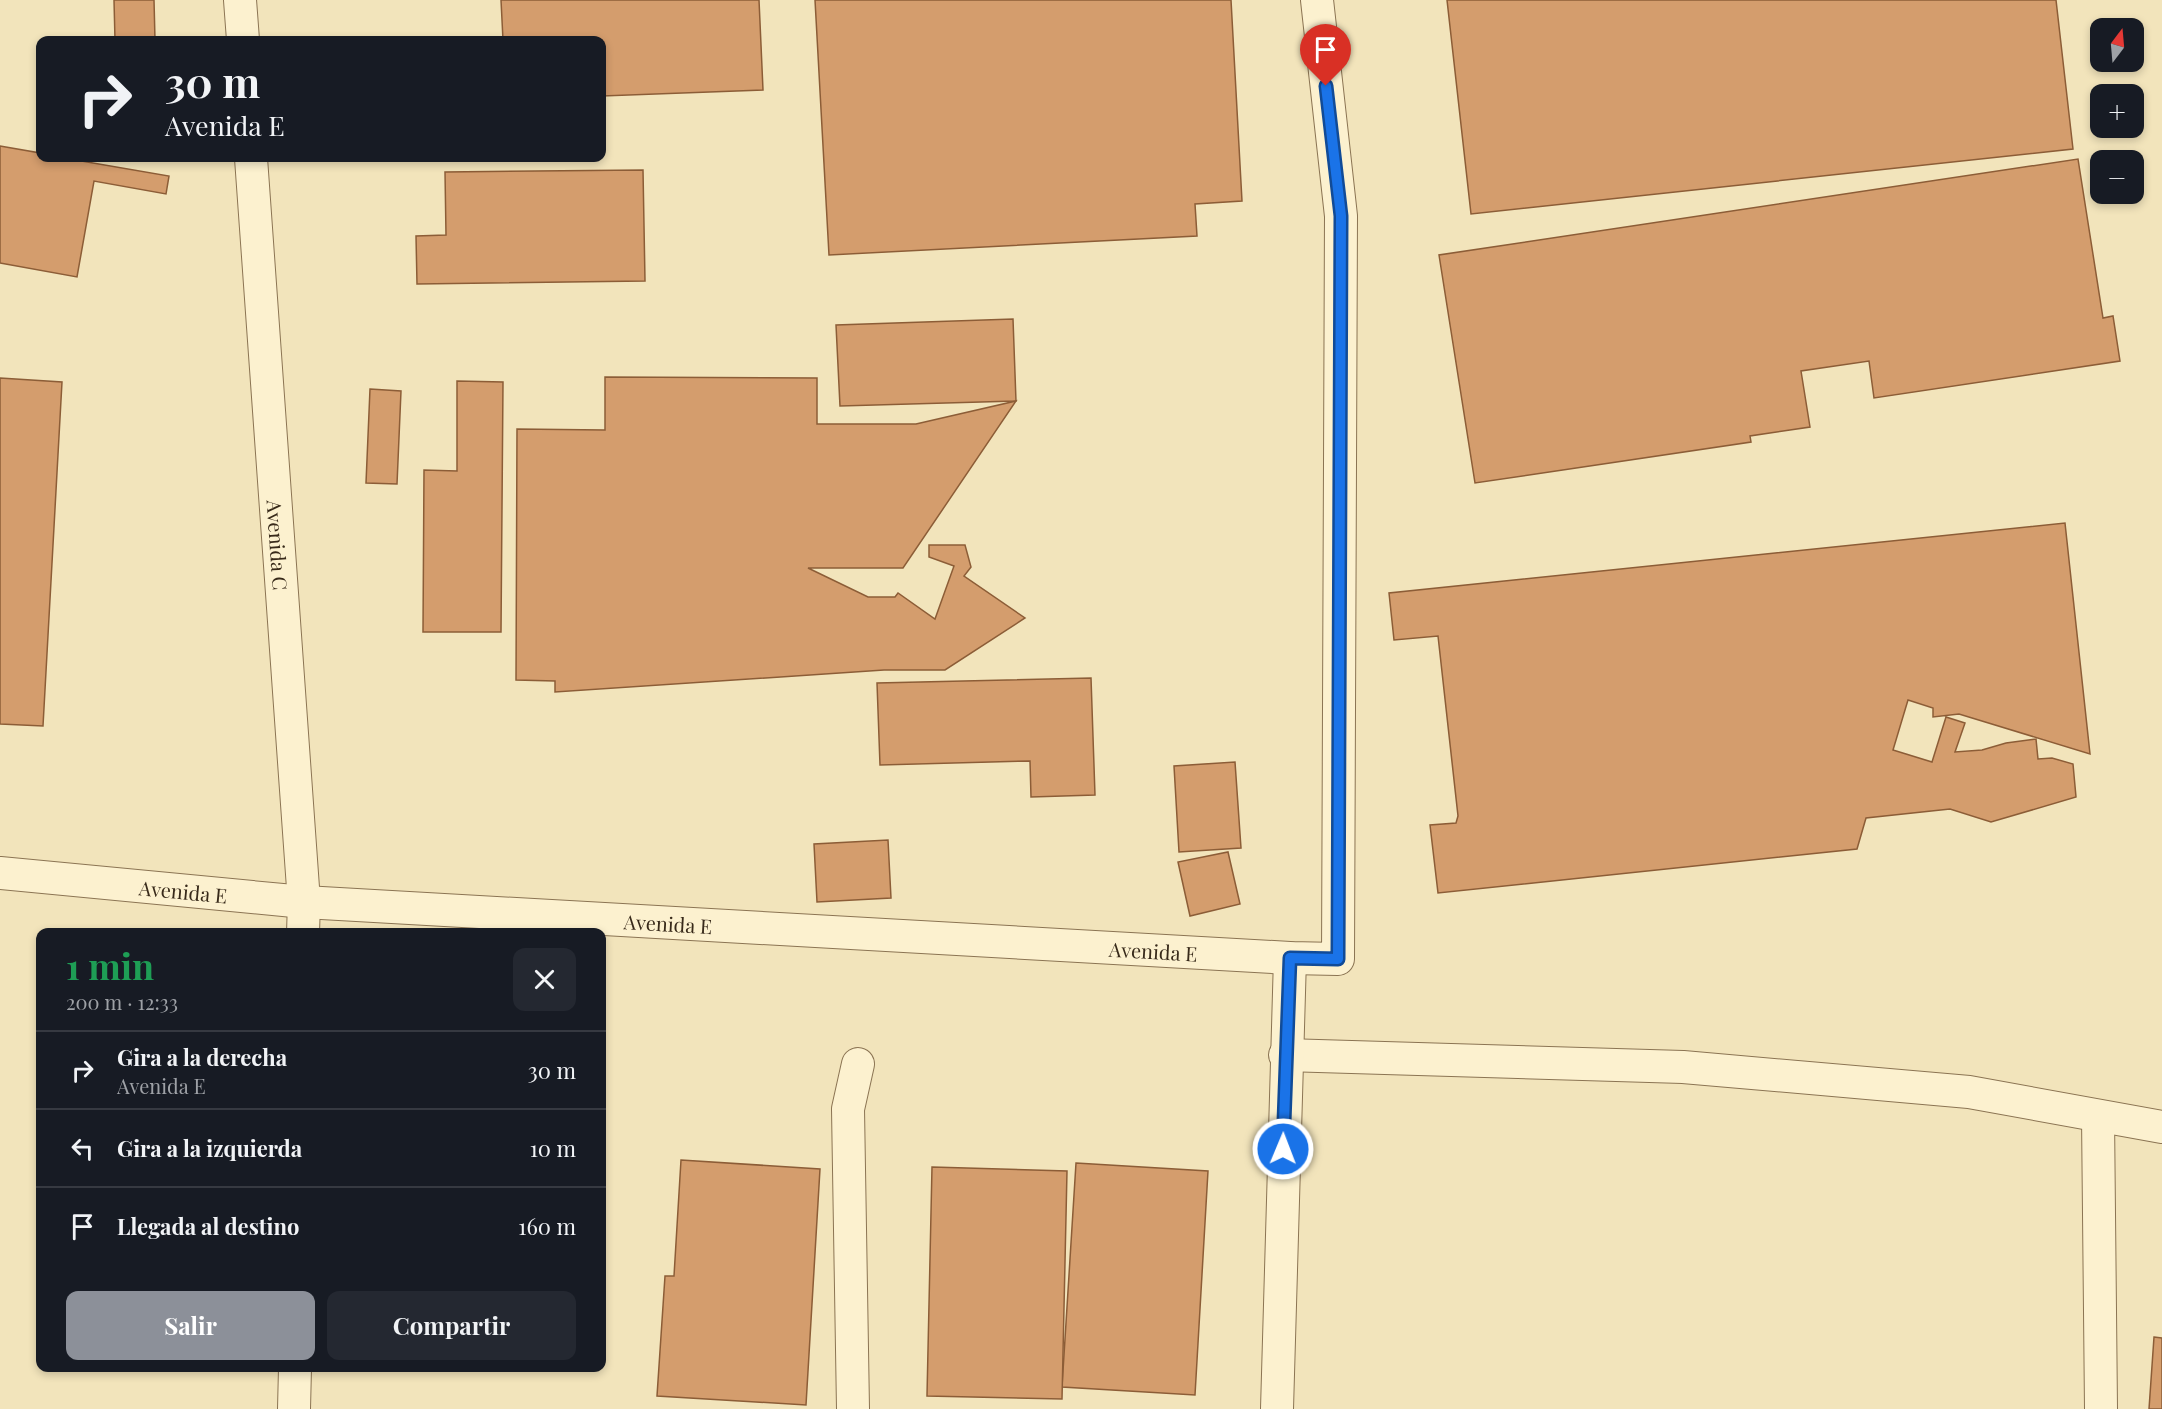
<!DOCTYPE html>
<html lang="es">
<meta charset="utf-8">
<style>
:root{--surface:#171b24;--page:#242831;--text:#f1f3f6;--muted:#9ea1a6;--line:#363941;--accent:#8c9099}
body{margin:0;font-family:"Playfair Display",serif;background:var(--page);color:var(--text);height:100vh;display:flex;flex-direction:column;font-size:22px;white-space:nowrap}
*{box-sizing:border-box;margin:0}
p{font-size:20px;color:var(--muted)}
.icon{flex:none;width:33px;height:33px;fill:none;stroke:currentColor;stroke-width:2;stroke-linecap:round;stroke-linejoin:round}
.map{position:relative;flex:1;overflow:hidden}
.sheet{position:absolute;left:36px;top:928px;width:570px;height:444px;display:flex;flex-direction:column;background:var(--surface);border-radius:12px;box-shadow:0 3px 9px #0003}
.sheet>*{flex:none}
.guide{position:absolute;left:36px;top:36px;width:570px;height:126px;border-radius:12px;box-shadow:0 3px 9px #0003;background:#171b24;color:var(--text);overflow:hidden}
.needle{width:39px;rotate:16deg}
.fabs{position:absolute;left:2090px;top:18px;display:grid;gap:12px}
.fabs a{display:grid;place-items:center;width:54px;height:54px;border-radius:12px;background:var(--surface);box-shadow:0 3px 9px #0003;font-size:30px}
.pin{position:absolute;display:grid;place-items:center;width:51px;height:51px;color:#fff;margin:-62px -26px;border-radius:50% 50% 50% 0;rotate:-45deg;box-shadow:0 0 6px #0007}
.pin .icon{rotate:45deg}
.me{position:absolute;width:66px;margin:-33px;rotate:1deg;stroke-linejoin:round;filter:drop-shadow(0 0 4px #0008)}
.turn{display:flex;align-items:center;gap:21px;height:126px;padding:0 30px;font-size:27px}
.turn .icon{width:78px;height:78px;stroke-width:2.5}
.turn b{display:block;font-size:42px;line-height:51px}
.round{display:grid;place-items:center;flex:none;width:63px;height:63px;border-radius:12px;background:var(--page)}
.overview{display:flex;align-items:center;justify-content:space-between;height:102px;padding:0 30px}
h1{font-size:36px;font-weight:700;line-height:45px;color:#1e9e55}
.cta{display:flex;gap:12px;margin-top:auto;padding:12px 30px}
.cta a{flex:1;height:69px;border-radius:12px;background:var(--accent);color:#fff;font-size:24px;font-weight:700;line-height:69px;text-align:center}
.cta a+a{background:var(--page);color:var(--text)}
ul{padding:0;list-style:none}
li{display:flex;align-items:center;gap:18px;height:78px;padding:0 30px;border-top:2px solid var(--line)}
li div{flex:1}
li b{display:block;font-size:22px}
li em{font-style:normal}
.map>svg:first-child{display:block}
</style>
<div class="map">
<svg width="2162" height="1409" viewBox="0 0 2162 1409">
<rect width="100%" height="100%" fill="#f2e4bb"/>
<g fill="#d49d6d" stroke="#8c5d37" stroke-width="1.5">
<polygon points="114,0 154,0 155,40 115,40"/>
<polygon points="501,0 759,0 763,90 602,96 602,40 503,40"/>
<polygon points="815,0 1231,0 1242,201 1195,204 1197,236 829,255"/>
<polygon points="1447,0 2056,0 2073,149 1471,214"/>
<polygon points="0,146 40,153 40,158 64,158 169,176 166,194 94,181 77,277 0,263"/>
<polygon points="2078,159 2103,318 2113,316 2120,361 1874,398 1869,361 1801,371 1810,427 1750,436 1751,442 1475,483 1439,255"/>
<polygon points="643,170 645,281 417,284 416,236 446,235 445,172"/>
<polygon points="1013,319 1016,401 840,406 836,325"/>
<polygon points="605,377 817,378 817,424 916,424 1016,401 903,568 808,568 868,597 895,597 898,593 935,619 954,566 929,557 929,545 965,545 971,567 964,576 1025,618 945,670 884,670 555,692 555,681 516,680 517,429 605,430"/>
<polygon points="0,378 62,382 43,726 0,724"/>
<polygon points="457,381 503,382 501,632 423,632 424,470 457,471"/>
<polygon points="370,389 401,391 397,484 366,483"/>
<polygon points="2065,523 2090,754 1959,714 1933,717 1933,708 1908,700 1893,750 1932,762 1946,717 1965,723 1955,752 1982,750 2006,743 2036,739 2038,759 2052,758 2073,764 2076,797 1991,822 1950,809 1866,818 1857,849 1438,893 1430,825 1456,823 1458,816 1438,636 1394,640 1389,593"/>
<polygon points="1091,678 1095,795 1031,797 1030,761 880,765 877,683"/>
<polygon points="1235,762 1241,848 1179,852 1174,766"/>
<polygon points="888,840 891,898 817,902 814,844"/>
<polygon points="1228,852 1240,904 1190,916 1178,862"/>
<polygon points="681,1160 820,1169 806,1405 657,1396 665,1276 674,1276"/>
<polygon points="1076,1163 1208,1171 1195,1395 1062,1387"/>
<polygon points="932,1167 1067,1171 1062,1399 927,1396"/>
<polygon points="2154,1337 2162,1338 2162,1409 2149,1409"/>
</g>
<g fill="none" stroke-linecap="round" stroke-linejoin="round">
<defs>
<g id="street">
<polyline points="240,0 243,40"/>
<path id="s1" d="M251 158 304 902 303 933"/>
<path id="s2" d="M0 873 304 902 1290 958 1338 959 1341 216 1317 0"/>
<polyline points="1285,1055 1683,1067 1969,1092 2162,1127"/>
<polyline points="2098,1116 2101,1409"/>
<polyline points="294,1409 295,1368"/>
<polyline points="853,1409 848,1109 858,1064"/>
<polyline points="1277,1409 1290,958"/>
</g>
</defs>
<use href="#street" stroke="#8b7453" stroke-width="34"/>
<use href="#street" stroke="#fcf1cf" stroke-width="32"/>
</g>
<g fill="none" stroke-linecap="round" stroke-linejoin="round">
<defs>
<polyline id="route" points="1283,1149 1290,958 1338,959 1341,216 1326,86"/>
</defs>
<use href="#route" stroke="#114b97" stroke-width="15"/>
<use href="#route" stroke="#1a73e8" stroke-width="10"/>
</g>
<g text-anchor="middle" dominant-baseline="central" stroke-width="4.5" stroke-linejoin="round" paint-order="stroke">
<g font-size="20" fill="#382a1a" stroke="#f9eecb">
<text stroke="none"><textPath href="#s1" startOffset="388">Avenida C</textPath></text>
<text stroke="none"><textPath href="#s2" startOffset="184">Avenida E</textPath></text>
<text stroke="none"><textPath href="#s2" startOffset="670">Avenida E</textPath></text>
<text stroke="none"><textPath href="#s2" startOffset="1156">Avenida E</textPath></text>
</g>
</g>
</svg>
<div class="fabs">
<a><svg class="needle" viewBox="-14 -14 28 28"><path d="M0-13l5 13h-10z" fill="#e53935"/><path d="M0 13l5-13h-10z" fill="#9ea1a6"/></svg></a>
<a>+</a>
<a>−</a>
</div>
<div class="pin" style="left:1326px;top:86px;background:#d93025"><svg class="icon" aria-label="arrive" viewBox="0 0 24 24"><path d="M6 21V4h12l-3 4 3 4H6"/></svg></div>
<svg class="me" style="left:1283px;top:1149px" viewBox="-20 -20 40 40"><circle r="17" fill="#1a73e8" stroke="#fff" stroke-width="3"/><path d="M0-11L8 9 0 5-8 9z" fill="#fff"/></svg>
<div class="guide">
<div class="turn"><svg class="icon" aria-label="right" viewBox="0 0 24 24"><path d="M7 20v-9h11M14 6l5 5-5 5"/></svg><div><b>30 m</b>Avenida E</div></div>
</div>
<section class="sheet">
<div class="overview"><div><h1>1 min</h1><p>200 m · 12:33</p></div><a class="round"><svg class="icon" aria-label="close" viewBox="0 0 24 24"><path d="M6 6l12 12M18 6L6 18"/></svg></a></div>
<ul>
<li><svg class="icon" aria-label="right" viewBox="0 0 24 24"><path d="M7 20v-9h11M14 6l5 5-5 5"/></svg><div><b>Gira a la derecha</b><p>Avenida E</p></div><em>30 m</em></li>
<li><svg class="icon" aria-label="left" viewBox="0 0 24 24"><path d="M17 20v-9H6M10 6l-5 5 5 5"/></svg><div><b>Gira a la izquierda</b></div><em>10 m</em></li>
<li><svg class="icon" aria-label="arrive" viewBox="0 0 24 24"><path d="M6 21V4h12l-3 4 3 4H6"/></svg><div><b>Llegada al destino</b></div><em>160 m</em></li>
</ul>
<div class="cta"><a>Salir</a><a>Compartir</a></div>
</section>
</div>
